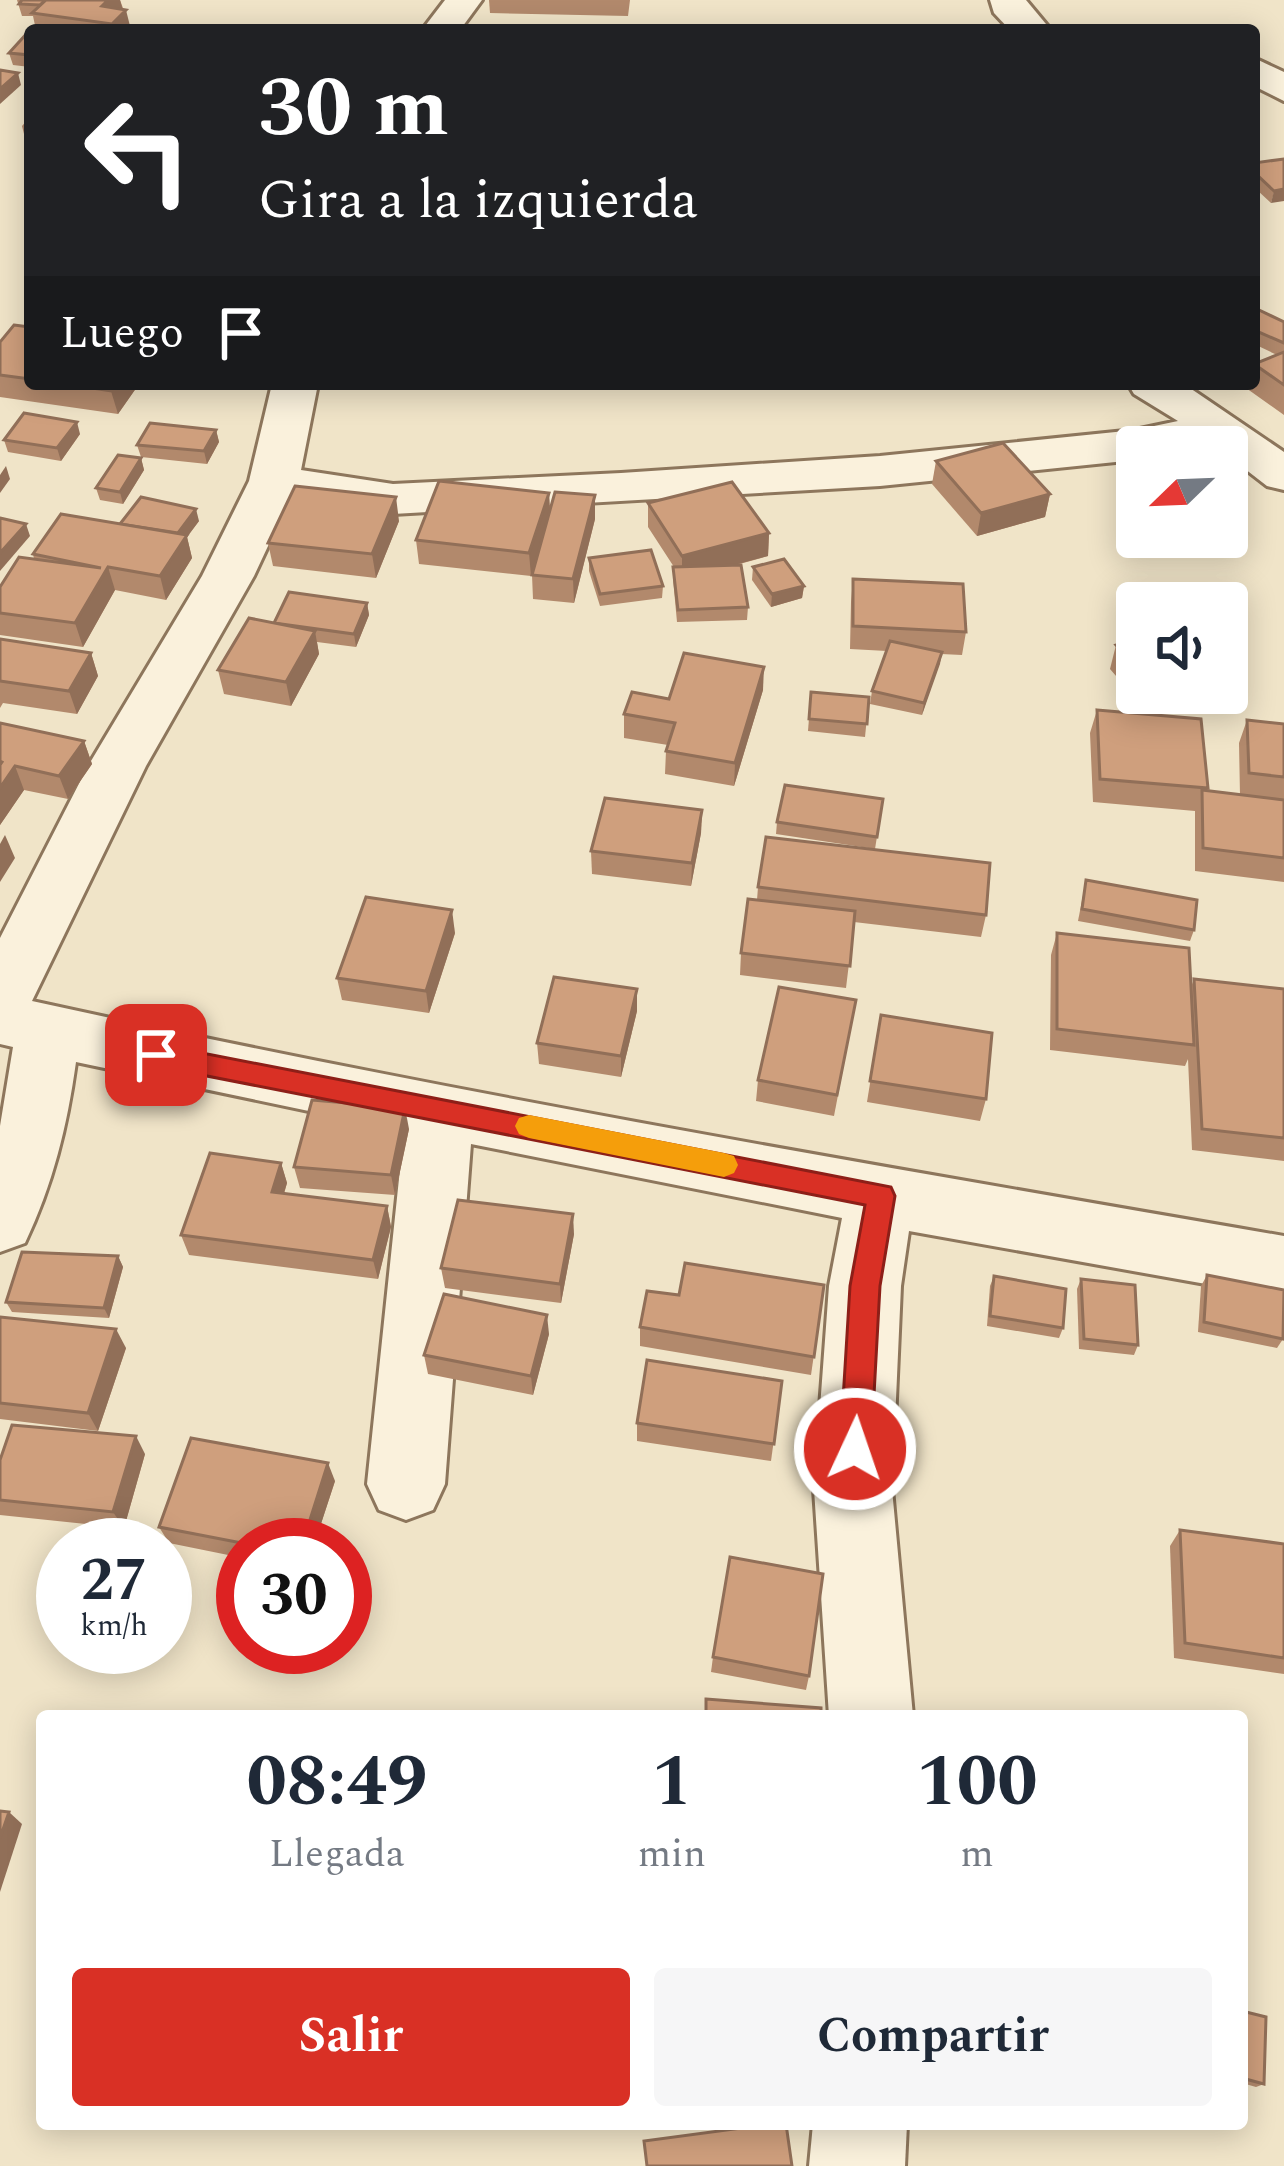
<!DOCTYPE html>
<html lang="es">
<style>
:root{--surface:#fff;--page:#f6f6f7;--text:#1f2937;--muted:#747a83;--accent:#d93025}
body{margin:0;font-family:Spectral,serif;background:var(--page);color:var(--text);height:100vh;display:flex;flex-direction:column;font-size:45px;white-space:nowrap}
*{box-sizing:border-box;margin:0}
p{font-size:39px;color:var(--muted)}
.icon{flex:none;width:66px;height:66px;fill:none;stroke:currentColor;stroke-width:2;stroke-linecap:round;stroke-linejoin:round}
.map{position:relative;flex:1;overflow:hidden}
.side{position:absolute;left:36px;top:1710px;width:1212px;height:420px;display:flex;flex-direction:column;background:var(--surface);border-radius:12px;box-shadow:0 6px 30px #0003}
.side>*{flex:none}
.top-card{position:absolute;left:24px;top:24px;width:1236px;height:366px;border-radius:12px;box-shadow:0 6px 30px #0003;background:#202124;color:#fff;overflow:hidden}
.needle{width:78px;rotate:247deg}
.tools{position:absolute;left:1116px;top:426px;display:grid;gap:24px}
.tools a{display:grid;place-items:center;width:132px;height:132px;border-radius:12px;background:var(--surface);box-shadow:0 6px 30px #0003;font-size:60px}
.speed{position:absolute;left:36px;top:1518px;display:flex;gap:24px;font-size:60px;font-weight:700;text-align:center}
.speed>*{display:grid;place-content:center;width:156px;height:156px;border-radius:50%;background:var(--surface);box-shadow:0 6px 30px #0003;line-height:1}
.speed small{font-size:30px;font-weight:400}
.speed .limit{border:18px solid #d22;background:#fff;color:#111}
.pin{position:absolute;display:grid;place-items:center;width:102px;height:102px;color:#fff;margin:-51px;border-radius:24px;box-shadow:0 6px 18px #0006}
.me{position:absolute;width:132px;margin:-66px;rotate:3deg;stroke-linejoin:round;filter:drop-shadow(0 0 9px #0008)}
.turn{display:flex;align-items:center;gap:42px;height:252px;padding:0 36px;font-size:54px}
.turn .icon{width:156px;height:156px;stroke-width:2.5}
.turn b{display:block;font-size:84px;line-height:102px}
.then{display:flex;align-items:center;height:114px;padding:0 36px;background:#0003;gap:24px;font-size:45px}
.eta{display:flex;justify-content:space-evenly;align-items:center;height:204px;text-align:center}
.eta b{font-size:72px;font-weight:700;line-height:84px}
.primary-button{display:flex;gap:24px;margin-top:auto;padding:24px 36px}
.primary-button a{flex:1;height:138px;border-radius:12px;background:var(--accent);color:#fff;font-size:48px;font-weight:700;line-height:138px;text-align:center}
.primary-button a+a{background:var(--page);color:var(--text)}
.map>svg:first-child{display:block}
</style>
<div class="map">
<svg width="1284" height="2166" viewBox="0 0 1284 2166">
<rect width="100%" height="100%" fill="#f0e4c8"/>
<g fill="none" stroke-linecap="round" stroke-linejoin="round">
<defs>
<g id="minor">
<polygon points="445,0 482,0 460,30 422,30"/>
<polygon points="990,0 1026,0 1051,30 1010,30 994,13"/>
<polygon points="1254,58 1284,72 1284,101 1254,86"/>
<path d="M272 384H318L301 470 393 484 621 473 880 456 1135 430 1178 421 1134 394 1128 384H1184L1284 452V490L1267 486 1227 455V447L1210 442 1137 447 1135 460 880 486 393 514 290 499 254 576 146 766 32 1001C446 1092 865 1164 1284 1236V1298L909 1231 901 1286 892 1489 913 1716H829L814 1489 829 1286 842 1218 471 1144 445 1484 433 1510 406 1520 379 1510 367 1484 404 1131 76 1062C67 1127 53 1184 25 1243L0 1252V1126L13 1047 0 1044V938L88 766 202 576 249 481Z"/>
<polygon points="813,2124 907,2124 905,2166 809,2166"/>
</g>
</defs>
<use href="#minor" stroke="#8d765c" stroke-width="6"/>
<use href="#minor" fill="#faf1dc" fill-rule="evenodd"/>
</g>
<g fill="#b2896c">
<polygon points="17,0 120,0 131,30 36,30 33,16 22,16"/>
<polygon points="489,0 630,0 628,16 490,13"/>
<polygon points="29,31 30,67 13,65 9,53"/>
<polygon points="30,117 30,139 25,138 22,126"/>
<polygon points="1284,159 1271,203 1257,190 1254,199 1254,163"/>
<polygon points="1254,311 1284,322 1284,415 1246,388 1247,384 1254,384 1254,364 1277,355 1254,344"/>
<polygon points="30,327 30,384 139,384 118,414 0,397 0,342"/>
<polygon points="216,430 219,442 207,464 141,457 137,445"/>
<polygon points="80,434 61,461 8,452 4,440"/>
<polygon points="141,458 144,470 123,504 100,500 96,488"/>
<polygon points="936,461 1050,494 1045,517 977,536 932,484"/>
<polygon points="549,493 550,510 595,519 574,603 533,599 532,575 537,556 531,576 419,564 416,540"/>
<polygon points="648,503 769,533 768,556 736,565 748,607 747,620 677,622 673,579 674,567 648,527"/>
<polygon points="199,521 187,537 192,558 166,600 115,590 83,647 0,635 0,587 34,559 33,554 120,524"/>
<polygon points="399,521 376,578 273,566 268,543"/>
<polygon points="589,558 663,586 662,598 600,606 589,571"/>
<polygon points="753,567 804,586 802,598 771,607 752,580"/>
<polygon points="853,579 966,632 962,655 941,654 922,715 870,704 872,691 887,651 850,649 851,602"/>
<polygon points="367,603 369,615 356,647 317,642 319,654 291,706 224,694 218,670 274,623"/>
<polygon points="0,639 91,653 98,676 77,714 3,703 0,708"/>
<polygon points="1137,639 1137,693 1210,693 1147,712 1110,669 1116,645"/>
<polygon points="763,690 734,786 665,774 666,751 668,745 624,738 624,714 669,699"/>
<polygon points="811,692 869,697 865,737 808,731"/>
<polygon points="1097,710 1208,788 1207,791 1240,795 1239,743 1247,720 1284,724 1284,882 1195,871 1195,811 1093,802 1090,733"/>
<polygon points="0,723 84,741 92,764 68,799 24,790 0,825"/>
<polygon points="883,799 875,849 776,834 777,822"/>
<polygon points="702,810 701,833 691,886 592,874 591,851"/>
<polygon points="1086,880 1194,930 1190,941 1078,921"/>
<polygon points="758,887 986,915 981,937 854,922 846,988 740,975 741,953 757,900"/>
<polygon points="455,933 429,1013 342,1000 337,978"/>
<polygon points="1057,933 1191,987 1194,979 1284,989 1284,1161 1192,1150 1188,1059 1185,1066 1050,1050 1051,955"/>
<polygon points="637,989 637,1011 621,1077 539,1064 537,1043"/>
<polygon points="881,1015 986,1099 980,1121 867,1102"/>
<polygon points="852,1022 834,1116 756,1101 758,1080"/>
<polygon points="409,1129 395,1195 300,1188 294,1167"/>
<polygon points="281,1163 287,1183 284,1194 387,1206 391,1227 378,1279 189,1255 181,1235"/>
<polygon points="574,1234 561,1303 445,1288 441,1268"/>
<polygon points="118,1256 123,1267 109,1318 12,1312 6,1302"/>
<polygon points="1207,1275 1283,1339 1277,1348 1198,1332 1201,1286"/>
<polygon points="994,1276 1063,1328 1059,1338 987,1326 990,1286"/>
<polygon points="1081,1279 1138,1345 1134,1355 1079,1349 1077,1289"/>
<polygon points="824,1285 811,1375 640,1346 640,1327 679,1295"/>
<polygon points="0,1317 126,1348 98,1431 0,1419"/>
<polygon points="549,1334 533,1395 428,1374 424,1355"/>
<polygon points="782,1381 771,1461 637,1441 637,1423"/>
<polygon points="145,1454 124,1528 0,1515 0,1460"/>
<polygon points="335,1481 314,1545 243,1545 243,1558 169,1543 159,1527"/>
<polygon points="1180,1530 1284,1544 1284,1674 1174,1658 1170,1546"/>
<polygon points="713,1657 809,1676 806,1690 711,1672"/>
<polygon points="1242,2011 1264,2084 1256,2087 1242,2083"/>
</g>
<g fill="#916f58">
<polygon points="108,0 120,0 123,11 102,6"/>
<polygon points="126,10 131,30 114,30 112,24"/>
<polygon points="18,73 21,85 0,104 0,89"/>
<polygon points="1284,189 1284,201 1271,203 1274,191"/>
<polygon points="116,384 139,384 118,414 111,391"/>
<polygon points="77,422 80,434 61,461 57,448"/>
<polygon points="216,430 219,442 207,464 204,451"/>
<polygon points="141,458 144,470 123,504 120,492"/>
<polygon points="6,466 10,479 0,493 0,475"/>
<polygon points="549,493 550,516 531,576 529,553"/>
<polygon points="1050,494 1045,517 977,536 981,513"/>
<polygon points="595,495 595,519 574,603 573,579"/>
<polygon points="396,497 399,521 376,578 372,554"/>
<polygon points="196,509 199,521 187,537 192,558 166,600 160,576 176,536"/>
<polygon points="26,524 30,536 0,571 0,553"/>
<polygon points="769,533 768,556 682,579 682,556"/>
<polygon points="108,567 115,590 83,647 75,623"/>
<polygon points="804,586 802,598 771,607 772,594"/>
<polygon points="367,603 369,615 356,647 354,634"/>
<polygon points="315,631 319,654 291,706 286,682"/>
<polygon points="942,652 940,664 922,715 924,703"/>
<polygon points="91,653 98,676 77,714 69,691"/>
<polygon points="764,667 763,690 734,786 735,763"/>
<polygon points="1152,693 1210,693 1147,712"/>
<polygon points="84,741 92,764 68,799 59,776"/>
<polygon points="15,766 24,790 0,825 0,788"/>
<polygon points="702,810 701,833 691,886 692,863"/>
<polygon points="5,835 15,858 0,882 0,844"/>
<polygon points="452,910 455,933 429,1013 426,991"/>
<polygon points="637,989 637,1011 621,1077 621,1056"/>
<polygon points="405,1108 409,1129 395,1195 391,1175"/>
<polygon points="281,1163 287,1183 278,1212 272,1192"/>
<polygon points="387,1206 391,1227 378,1279 373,1260"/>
<polygon points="573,1214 574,1234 561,1303 560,1284"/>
<polygon points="118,1256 123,1267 109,1318 104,1308"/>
<polygon points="547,1315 549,1334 533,1395 531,1376"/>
<polygon points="116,1329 126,1348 98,1431 88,1413"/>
<polygon points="136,1436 145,1454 124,1528 113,1512"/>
<polygon points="328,1463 335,1481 314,1545 302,1545"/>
<polygon points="9,1812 22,1824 0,1892 0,1838"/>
</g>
<g fill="#cf9f7d" stroke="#916f58" stroke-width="3">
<polygon points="22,0 46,0 40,5 19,4"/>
<polygon points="46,0 108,0 102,6 126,10 112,24 32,13"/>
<polygon points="29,31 30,55 9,53"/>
<polygon points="0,70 18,73 0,89"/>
<polygon points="1284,159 1284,189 1274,191 1254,172 1254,163"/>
<polygon points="1257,309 1284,322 1284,343 1254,330 1254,311"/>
<polygon points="14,325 30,327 30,379 0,375 0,342"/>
<polygon points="1284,352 1284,385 1254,364"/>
<polygon points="66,384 116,384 111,391"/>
<polygon points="24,413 77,422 57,448 4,440"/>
<polygon points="150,423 216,430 204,451 137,445"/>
<polygon points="1003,443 1050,494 981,513 936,461"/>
<polygon points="118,455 141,458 120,492 96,488"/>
<polygon points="439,481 549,493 529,553 416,540"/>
<polygon points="732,482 769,533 682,556 648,503"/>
<polygon points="295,486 396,497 372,554 268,543"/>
<polygon points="555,492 595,495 573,579 532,575"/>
<polygon points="141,497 196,509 178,533 120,524"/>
<polygon points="61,514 187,535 160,576 108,567 75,623 0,613 0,587 19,557 101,568 33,554"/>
<polygon points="0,518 26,524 0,553"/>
<polygon points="651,550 663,586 600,594 589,558"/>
<polygon points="784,559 804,586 772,594 753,567"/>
<polygon points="741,565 748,607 678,610 673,567"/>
<polygon points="853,579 963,584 966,632 853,626"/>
<polygon points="289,592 367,603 354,634 274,623"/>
<polygon points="249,618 315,631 286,682 218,670"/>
<polygon points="0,639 91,653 69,691 0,681"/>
<polygon points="1137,639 1137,669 1116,645"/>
<polygon points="890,641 942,652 924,703 872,691"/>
<polygon points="684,653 764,667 735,763 666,751 675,723 624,714 632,692 669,699"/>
<polygon points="811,692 869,697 867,724 809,719"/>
<polygon points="1097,710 1201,719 1208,788 1100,779"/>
<polygon points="1247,720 1284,724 1284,777 1249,773"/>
<polygon points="0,723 84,741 59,776 15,766 0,788 0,765 2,762 0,761"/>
<polygon points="785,785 883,799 877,837 777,822"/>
<polygon points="1202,790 1284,800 1284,858 1203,848"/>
<polygon points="605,798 702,810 692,863 591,851"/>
<polygon points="766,837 990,863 986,915 758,887"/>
<polygon points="1086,880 1197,900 1194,930 1082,909"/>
<polygon points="366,897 452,910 426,991 337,978"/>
<polygon points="748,899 855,911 850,966 741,953"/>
<polygon points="1057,933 1189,948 1194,1045 1057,1029"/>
<polygon points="554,977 637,989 621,1056 537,1043"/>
<polygon points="1194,979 1284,989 1284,1138 1202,1129"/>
<polygon points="779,987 856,1000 837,1095 758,1080"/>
<polygon points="881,1015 992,1033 986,1099 870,1081"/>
<polygon points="312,1100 405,1108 391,1175 294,1167"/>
<polygon points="210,1153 281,1163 272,1192 387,1206 373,1260 181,1235"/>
<polygon points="458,1200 573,1214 560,1284 441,1268"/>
<polygon points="22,1252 118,1256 104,1308 6,1302"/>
<polygon points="685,1263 824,1285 814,1357 640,1327 647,1291 679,1295"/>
<polygon points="1207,1275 1284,1290 1283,1339 1204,1322"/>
<polygon points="994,1276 1066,1289 1063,1328 990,1316"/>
<polygon points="1081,1279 1135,1285 1138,1345 1084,1339"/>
<polygon points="444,1294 547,1315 531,1376 424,1355"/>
<polygon points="0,1317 116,1329 88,1413 0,1403"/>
<polygon points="647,1360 782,1381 774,1444 637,1423"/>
<polygon points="12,1425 136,1436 113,1512 0,1500 0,1460"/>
<polygon points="191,1438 328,1463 302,1545 252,1545 159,1527"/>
<polygon points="1180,1530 1284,1544 1284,1658 1185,1643"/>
<polygon points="730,1557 823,1574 809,1676 713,1657"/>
<polygon points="706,1699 821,1708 821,1716 706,1716"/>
<polygon points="0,1811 9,1812 0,1838"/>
<polygon points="1242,2011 1266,2017 1264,2084 1242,2078"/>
<polygon points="772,2124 786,2124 792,2166 647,2166 644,2141"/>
</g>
<polygon fill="#d93025" stroke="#8d1f18" stroke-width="3" points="156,1044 891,1187 895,1196 880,1286 871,1449 866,1459 855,1463 844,1459 840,1449 850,1286 865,1205 156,1066 143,1055"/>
<polygon fill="#f59e0b" points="529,1115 724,1153 734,1156 738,1165 734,1173 724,1177 529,1138 519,1134 515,1126 519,1118"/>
</svg>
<div class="tools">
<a><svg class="needle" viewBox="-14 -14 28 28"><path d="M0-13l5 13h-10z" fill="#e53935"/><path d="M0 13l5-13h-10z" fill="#747a83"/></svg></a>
<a><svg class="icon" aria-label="sound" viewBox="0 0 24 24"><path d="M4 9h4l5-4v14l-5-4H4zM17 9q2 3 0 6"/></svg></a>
</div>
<div class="speed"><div>27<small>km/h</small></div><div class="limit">30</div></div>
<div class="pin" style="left:156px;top:1055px;background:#d93025"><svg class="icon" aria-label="arrive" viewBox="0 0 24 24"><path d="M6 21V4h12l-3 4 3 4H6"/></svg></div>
<svg class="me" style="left:855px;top:1449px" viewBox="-20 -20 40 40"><circle r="17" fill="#d93025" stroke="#fff" stroke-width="3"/><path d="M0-11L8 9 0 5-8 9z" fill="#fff"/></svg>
<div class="top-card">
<div class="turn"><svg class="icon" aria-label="left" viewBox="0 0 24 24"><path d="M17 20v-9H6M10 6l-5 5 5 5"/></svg><div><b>30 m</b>Gira a la izquierda</div></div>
<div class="then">Luego<svg class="icon" aria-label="arrive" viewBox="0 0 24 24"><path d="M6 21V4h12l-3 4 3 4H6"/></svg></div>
</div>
<section class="side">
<div class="eta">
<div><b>08:49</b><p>Llegada</p></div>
<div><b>1</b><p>min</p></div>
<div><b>100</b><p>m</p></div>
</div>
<div class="primary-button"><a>Salir</a><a>Compartir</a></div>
</section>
</div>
